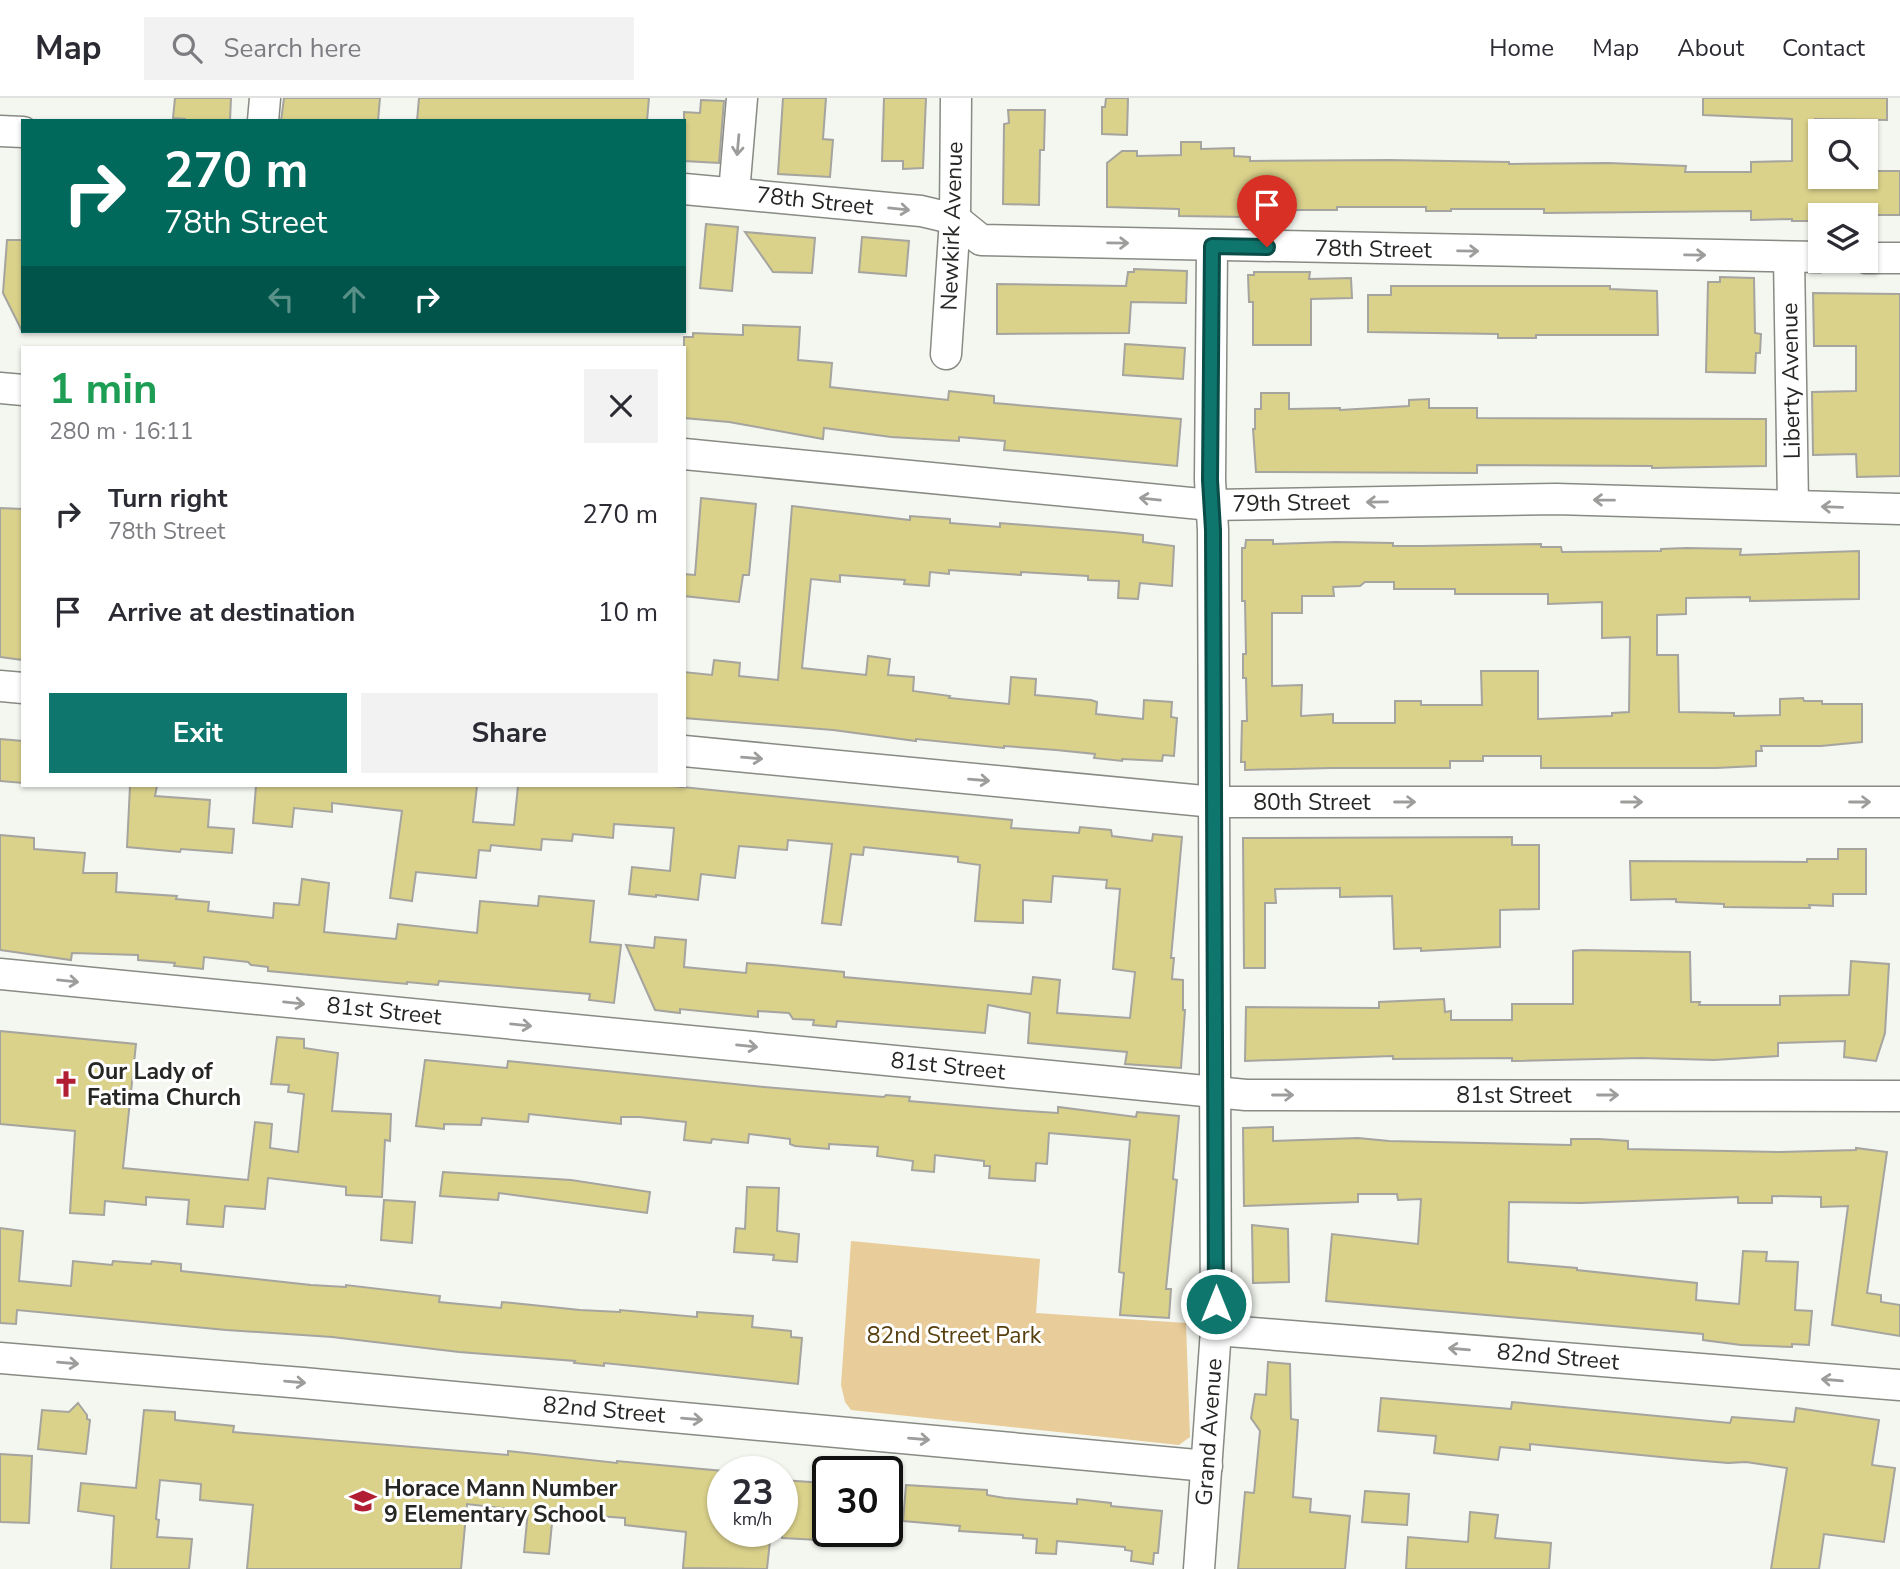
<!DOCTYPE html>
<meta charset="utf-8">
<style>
:root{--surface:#fff;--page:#f2f2f3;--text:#2b2b33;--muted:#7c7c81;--line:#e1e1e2;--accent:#0f766e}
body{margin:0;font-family:"Nunito Sans",sans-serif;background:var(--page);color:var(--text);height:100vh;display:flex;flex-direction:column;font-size:26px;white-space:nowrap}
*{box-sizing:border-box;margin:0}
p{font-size:23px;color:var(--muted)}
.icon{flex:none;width:38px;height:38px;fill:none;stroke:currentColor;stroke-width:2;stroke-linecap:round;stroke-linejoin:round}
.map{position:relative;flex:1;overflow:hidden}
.details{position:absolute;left:21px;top:248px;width:665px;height:441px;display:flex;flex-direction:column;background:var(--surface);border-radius:0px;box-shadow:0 2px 5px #0004}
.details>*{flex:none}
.guide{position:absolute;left:21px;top:21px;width:665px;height:214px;border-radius:0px;box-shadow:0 2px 5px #0004;background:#00695c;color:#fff;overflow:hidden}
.controls{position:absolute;left:1808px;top:21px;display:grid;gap:14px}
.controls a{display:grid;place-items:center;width:70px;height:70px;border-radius:0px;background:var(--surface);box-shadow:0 2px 5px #0004;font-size:35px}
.speed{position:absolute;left:707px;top:1358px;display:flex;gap:14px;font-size:35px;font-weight:700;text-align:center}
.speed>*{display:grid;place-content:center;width:91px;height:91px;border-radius:50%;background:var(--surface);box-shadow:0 2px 5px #0004;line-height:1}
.speed small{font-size:18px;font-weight:400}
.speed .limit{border:4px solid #111;border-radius:10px;background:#fff;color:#111}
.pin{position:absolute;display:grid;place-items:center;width:60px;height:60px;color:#fff;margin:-72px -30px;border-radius:50% 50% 50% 0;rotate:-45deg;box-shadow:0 0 7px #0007}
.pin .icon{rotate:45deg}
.me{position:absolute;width:77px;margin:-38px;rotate:0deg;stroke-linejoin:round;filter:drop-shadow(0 0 5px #0008)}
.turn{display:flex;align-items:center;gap:24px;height:147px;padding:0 28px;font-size:32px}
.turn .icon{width:91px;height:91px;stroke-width:2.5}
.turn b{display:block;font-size:49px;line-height:60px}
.lanes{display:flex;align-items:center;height:66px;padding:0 28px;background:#0003;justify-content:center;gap:35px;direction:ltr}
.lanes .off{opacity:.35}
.round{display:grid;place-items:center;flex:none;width:74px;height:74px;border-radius:0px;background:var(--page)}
.overview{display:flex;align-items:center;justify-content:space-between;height:119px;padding:0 28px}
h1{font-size:42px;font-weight:700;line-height:52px;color:#1e9e55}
.action{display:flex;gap:14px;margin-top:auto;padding:14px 28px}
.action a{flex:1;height:80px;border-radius:0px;background:var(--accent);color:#fff;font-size:28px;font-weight:700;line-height:80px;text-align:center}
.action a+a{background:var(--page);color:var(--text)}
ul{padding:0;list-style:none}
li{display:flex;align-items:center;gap:21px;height:98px;padding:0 28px}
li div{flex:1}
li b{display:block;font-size:26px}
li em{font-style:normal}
header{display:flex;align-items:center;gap:42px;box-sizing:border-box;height:98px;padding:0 35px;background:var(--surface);border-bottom:2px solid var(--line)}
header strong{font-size:33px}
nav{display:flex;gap:38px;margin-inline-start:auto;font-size:24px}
.search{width:490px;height:63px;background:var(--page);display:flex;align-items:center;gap:18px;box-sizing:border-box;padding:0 24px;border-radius:0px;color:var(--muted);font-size:26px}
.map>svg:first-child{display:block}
</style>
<header>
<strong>Map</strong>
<div class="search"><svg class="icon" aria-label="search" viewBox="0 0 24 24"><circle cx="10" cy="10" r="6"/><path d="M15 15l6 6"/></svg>Search here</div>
<nav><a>Home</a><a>Map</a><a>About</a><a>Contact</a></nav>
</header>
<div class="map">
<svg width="1900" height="1471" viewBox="0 0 1900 1471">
<rect width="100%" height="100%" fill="#f4f7f0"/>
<polygon fill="#e8cc9a" points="851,1143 1040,1161 1036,1215 1186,1225 1190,1339 1179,1347 851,1312 845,1304 841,1287"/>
<g fill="#dad18b" stroke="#a5a49e" stroke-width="2" fill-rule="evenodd">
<polygon points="175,0 231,0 230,23 185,23 185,21 173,20"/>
<polygon points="284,0 380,0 378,23 281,23"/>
<polygon points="419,0 649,0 647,23 417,23"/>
<polygon points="783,0 826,0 823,41 833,42 830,79 778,76"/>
<polygon points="884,0 926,0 923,70 903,71 903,63 882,63"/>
<polygon points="1106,0 1128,0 1127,37 1102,36 1102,9 1105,9"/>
<polygon points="1703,0 1887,0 1887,22 1815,21 1814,73 1820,73 1820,79 1866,79 1866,73 1900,73 1900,117 1820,117 1820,123 1792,123 1792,121 1751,122 1751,113 1544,115 1544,111 1451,111 1451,113 1426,113 1426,109 1337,109 1337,112 1246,112 1246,119 1179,118 1179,111 1107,109 1107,65 1122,53 1137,53 1137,58 1181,57 1181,44 1201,44 1201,51 1234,50 1234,58 1250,59 1250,63 1389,62 1509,64 1509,66 1608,65 1686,68 1685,74 1751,74 1751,64 1792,63 1792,21 1703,17"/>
<polygon points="701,2 724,3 719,65 684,63 684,14 700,15"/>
<polygon points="1008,12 1045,12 1044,52 1040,52 1039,107 1003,106 1004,26 1009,25"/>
<polygon points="706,126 738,129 732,193 700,190"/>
<polygon points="745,134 815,140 812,175 773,174"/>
<polygon points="862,139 909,143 906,178 859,174"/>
<polygon points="7,142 23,142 23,235 3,195"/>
<polygon points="1134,171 1187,173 1186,205 1131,204 1129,235 997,236 997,186 1126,188 1128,174 1134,174"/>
<polygon points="1254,174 1310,174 1309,181 1351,180 1352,200 1311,201 1311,247 1253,247 1253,204 1249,204 1248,177 1254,177"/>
<polygon points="1720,179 1754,180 1755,235 1761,236 1760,255 1756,255 1755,275 1706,274 1708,184 1720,184"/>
<polygon points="1391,188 1610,188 1610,191 1657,193 1658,237 1536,237 1536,240 1498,240 1498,236 1368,234 1368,197 1391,197"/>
<polygon points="1813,195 1900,196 1900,378 1857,379 1856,356 1813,357 1812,294 1856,293 1856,248 1814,248"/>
<polygon points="743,227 800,229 798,262 832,265 830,289 948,302 949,293 994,298 994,305 1181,321 1177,368 1004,352 1005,343 959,339 959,343 891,339 824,330 823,341 729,324 684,320 684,239 693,239 693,235 743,237"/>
<polygon points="1125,246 1185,250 1183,281 1123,277"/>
<polygon points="1261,295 1289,295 1289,311 1340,310 1340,312 1409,308 1409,302 1429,301 1429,310 1477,310 1477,320 1766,321 1766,368 1652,370 1652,368 1477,367 1477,375 1256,374 1253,331 1255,331 1255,311 1261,311"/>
<polygon points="701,400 756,406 749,477 743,477 739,504 684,498 684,476 695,477"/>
<polygon points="792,408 910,422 910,418 950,421 950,425 1000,429 1000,425 1114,434 1143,437 1143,444 1174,448 1172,488 1140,485 1138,501 1118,500 1119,483 1088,482 1088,478 1021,474 1021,477 949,472 949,476 930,474 929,488 904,486 905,482 840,477 840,484 811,481 802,570 866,577 868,558 890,561 888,577 914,579 913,593 950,598 949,600 1009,606 1011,579 1036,581 1035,597 1091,602 1097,604 1096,616 1143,621 1144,602 1172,604 1171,619 1177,620 1174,658 1163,657 1162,663 1122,661 1122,663 1094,660 1095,656 1056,652 1004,648 1004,650 916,641 916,643 833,632 684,620 684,574 712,577 714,562 740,565 739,578 778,582"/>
<polygon points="0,410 23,411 23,562 0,559"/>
<path d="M1246 442H1273V446L1336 444 1393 445V448H1421L1541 446V449H1561L1562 454 1661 453V451L1686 450 1741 451 1740 457 1859 453V501L1750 503V499L1686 500V516L1657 517V557H1678L1679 614 1734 615V618L1780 617V601L1803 600 1804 603H1822V606H1862V644L1821 648H1761L1762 653H1756V668L1716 670H1541V658H1483V663H1450V670H1331L1245 672V664H1241L1242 623H1247L1246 580H1243V556H1246L1245 503H1242V450H1245ZM1365 484H1394V491H1455V496H1548V506L1602 504V540L1630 539 1629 614 1612 615V618L1538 621V573H1481L1482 607H1421V603H1395V625H1333V616L1301 618 1302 587 1272 588V515H1302V498H1334L1333 489 1360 488Z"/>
<polygon points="0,641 23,643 23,685 0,683"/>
<polygon points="130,688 157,688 155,698 210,702 208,729 234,731 232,755 181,751 180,754 127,749"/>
<polygon points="256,688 477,688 473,724 514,727 518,688 672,688 1012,722 1011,730 1079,735 1080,729 1111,732 1112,738 1152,743 1153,736 1182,739 1171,860 1174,860 1172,881 1183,882 1183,912 1185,912 1181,970 1125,966 1127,954 1028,945 1030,915 988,907 985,935 837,923 836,929 813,927 814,922 793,921 789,915 758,913 758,919 680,911 680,915 655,912 626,847 654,850 655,839 686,842 684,869 746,875 747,865 773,867 844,874 844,879 1031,896 1033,879 1060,882 1057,915 1130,920 1135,874 1113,871 1120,791 1106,790 1107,782 1053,778 1051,804 1023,802 1023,825 975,823 980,767 958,764 958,759 864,749 863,757 851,756 841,827 822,825 832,746 788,742 787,752 739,748 735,780 701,776 698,802 656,797 656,799 629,796 632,769 670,773 674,730 614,726 613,740 573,736 572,743 542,741 541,752 491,747 490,753 479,752 476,780 416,774 412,803 390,800 402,713 332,705 332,714 294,710 292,729 253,725"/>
<polygon points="0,737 34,740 34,751 85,755 83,775 117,775 116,794 177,798 176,801 209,804 208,813 273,820 274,805 299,807 302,781 329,785 324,834 396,841 398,826 477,835 480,803 538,808 539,798 594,803 590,844 621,847 614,905 589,902 590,896 439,883 438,887 407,884 407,886 321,878 268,873 268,869 251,867 248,864 204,859 203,871 174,868 175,865 138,862 138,857 72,855 71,862 0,852"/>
<polygon points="1512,739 1512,747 1539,747 1539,811 1500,812 1500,849 1421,853 1421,850 1394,851 1392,798 1340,799 1340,790 1275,791 1276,805 1265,805 1265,870 1244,870 1243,740"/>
<polygon points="1838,751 1866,751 1866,796 1833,796 1833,808 1809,807 1810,810 1724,809 1724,806 1676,804 1676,801 1631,802 1630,763 1807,764 1807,761 1838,761"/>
<polygon points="1582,852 1690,854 1691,904 1700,904 1699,907 1780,907 1780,898 1849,897 1851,863 1889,866 1885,935 1876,963 1844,959 1845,943 1778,945 1778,958 1714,962 1641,960 1512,963 1512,960 1393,961 1393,958 1245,963 1246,909 1379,910 1379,904 1444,901 1445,914 1451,913 1451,922 1512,922 1512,906 1573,906 1573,853"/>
<polygon points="0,933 136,946 123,1070 248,1082 255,1024 272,1026 270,1050 298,1054 304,996 288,994 289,987 271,986 277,939 304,941 304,950 338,955 332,1013 391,1016 390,1043 385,1042 382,1099 346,1097 346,1089 268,1080 265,1111 225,1108 223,1129 187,1126 189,1102 146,1099 146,1107 105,1103 104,1117 70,1115 75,1033 0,1026"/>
<polygon points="425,962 507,970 508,963 764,989 884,999 886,997 910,999 909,1003 1014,1012 1058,1015 1058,1009 1136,1019 1137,1014 1179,1018 1173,1081 1177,1082 1166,1191 1171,1191 1169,1220 1120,1217 1124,1175 1119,1174 1130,1042 1049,1035 1047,1066 1036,1065 1035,1083 989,1080 990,1068 984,1068 984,1063 935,1057 934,1074 912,1072 913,1063 877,1058 878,1049 829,1046 829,1051 795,1048 790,1046 790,1041 749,1036 748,1045 712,1041 711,1045 684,1042 686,1024 639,1019 621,1019 621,1026 529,1016 528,1024 482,1020 481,1027 444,1026 444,1031 416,1028"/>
<polygon points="1273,1029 1273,1043 1358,1040 1389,1043 1571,1047 1571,1041 1599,1041 1628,1043 1628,1051 1779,1054 1856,1052 1856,1050 1887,1054 1867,1195 1881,1197 1881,1204 1900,1207 1900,1238 1832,1227 1848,1108 1821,1109 1821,1099 1772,1098 1772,1105 1738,1105 1738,1099 1581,1105 1509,1104 1508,1164 1577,1170 1577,1172 1697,1185 1696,1202 1739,1206 1743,1153 1767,1154 1766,1163 1798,1164 1795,1212 1812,1213 1809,1247 1792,1246 1792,1249 1741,1247 1703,1242 1703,1236 1326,1203 1332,1136 1418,1146 1421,1101 1398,1102 1397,1096 1358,1096 1358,1104 1244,1108 1243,1030"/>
<polygon points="443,1074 571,1082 650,1094 647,1115 499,1095 498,1102 440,1098"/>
<polygon points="747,1089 779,1090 777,1133 799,1136 797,1164 773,1162 774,1157 734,1154 736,1130 745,1131"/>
<polygon points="384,1102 415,1104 412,1145 381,1142"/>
<polygon points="1252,1127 1288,1131 1289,1184 1253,1185"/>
<polygon points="0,1130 23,1133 19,1183 71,1188 73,1163 112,1167 113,1163 151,1166 152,1163 181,1166 181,1173 311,1187 346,1189 346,1187 440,1198 439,1204 501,1210 502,1204 580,1212 620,1214 620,1212 697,1219 697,1214 753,1218 752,1229 791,1233 791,1239 802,1240 798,1286 643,1269 604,1265 604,1268 574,1265 575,1263 459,1254 332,1239 226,1232 17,1212 16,1226 0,1225"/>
<polygon points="1268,1264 1290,1266 1291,1321 1298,1322 1293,1399 1311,1401 1310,1414 1350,1418 1345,1471 1238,1471 1245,1394 1254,1395 1260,1333 1251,1320 1255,1296 1266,1297"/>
<polygon points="1381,1300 1511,1311 1512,1304 1730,1325 1732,1319 1794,1324 1796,1310 1879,1322 1872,1367 1895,1370 1884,1444 1824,1436 1819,1471 1771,1471 1787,1370 1746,1364 1728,1365 1681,1361 1530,1346 1530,1352 1500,1349 1498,1362 1434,1355 1436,1338 1378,1333"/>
<polygon points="78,1305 87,1317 87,1321 90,1322 86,1356 38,1351 42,1312 69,1314"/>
<polygon points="144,1312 175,1314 175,1322 234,1328 233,1334 508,1357 508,1353 617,1365 617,1363 723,1373 723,1433 771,1433 767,1471 683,1470 686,1434 625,1427 625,1420 553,1415 549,1456 524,1454 528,1413 467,1406 461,1471 247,1471 253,1407 200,1402 201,1386 160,1382 156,1421 159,1422 157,1439 192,1441 189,1471 111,1471 114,1418 78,1413 81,1385 136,1390"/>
<polygon points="0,1356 32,1358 29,1425 0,1424"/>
<polygon points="782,1382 824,1385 818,1442 782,1440"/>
<polygon points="906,1387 987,1392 987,1397 1005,1400 1077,1406 1077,1401 1111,1405 1111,1408 1162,1413 1158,1455 1154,1455 1153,1466 1131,1463 1132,1453 1125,1452 1125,1449 1057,1443 1056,1456 1036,1455 1037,1441 1023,1440 1023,1437 959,1433 960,1428 903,1423"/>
<polygon points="1365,1393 1409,1396 1407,1427 1362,1424"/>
<polygon points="1470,1414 1498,1417 1495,1440 1551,1445 1549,1471 1406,1471 1408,1439 1468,1444"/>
</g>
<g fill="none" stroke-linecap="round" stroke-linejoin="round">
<defs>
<g id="street">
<polyline points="263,23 265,0"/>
<polyline points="0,33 23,34"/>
<polyline points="684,91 921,113 955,121 981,142 1820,159"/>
<polyline points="734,95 742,0"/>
<polyline points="1789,159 1793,407"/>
<polyline points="1866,160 1900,160"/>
<polyline points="946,256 955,121 956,0"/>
<polyline points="0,290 23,292"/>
<polyline points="684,356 1211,407 1556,401 1900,411"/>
<polyline points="0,588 23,590"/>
<polyline points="684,653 1214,704 1900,704"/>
<polyline points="0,876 1246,997 1900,998"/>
<polyline points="1216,1232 1900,1287"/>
<polyline points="0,1260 303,1285 1207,1368"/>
<polyline points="1199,1471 1216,1232 1213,432 1210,382 1212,148"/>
</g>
</defs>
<use href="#street" stroke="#888a84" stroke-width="33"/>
<use href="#street" stroke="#fff" stroke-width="30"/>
</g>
<defs><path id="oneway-shaft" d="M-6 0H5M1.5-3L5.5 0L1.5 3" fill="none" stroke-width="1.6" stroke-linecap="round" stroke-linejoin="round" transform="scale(1.75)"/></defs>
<g stroke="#9d9e9c">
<use href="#oneway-shaft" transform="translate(738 47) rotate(95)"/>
<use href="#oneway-shaft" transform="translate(899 111) rotate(6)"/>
<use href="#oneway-shaft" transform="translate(1118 145) rotate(1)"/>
<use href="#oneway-shaft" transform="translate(1468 153) rotate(1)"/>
<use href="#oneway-shaft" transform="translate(1695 157) rotate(1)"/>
<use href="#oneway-shaft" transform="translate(1150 401) rotate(-174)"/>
<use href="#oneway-shaft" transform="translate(1604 402) rotate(-179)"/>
<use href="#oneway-shaft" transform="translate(1377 404) rotate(179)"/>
<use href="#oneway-shaft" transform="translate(1832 409) rotate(-178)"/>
<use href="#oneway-shaft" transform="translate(752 660) rotate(5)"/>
<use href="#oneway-shaft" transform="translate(979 682) rotate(5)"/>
<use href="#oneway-shaft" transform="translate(1405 704)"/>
<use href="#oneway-shaft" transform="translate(1632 704)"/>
<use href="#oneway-shaft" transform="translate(1860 704)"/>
<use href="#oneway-shaft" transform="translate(68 883) rotate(6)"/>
<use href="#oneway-shaft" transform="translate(294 905) rotate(6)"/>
<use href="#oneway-shaft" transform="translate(521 927) rotate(6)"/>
<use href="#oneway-shaft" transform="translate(747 948) rotate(6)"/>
<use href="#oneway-shaft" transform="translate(1283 997)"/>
<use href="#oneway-shaft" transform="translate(1608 997)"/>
<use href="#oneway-shaft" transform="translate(1459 1251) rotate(-175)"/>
<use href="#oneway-shaft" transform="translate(68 1265) rotate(5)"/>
<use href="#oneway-shaft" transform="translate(1832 1282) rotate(-175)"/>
<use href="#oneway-shaft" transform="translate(295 1284) rotate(5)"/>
<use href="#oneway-shaft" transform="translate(692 1321) rotate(5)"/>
<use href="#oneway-shaft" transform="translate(919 1341) rotate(5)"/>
</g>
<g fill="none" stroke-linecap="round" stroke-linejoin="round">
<defs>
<polyline id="route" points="1216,1206 1213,432 1210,382 1212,148 1267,149"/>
</defs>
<use href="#route" stroke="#0a4d48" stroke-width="18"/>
<use href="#route" stroke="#0f766e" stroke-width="12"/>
</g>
<defs>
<symbol id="church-bare" viewBox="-9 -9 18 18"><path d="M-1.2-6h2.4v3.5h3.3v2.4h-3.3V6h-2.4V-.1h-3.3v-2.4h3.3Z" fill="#b11d33" stroke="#fff" stroke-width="2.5" paint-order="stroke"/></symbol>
<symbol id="school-bare" viewBox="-9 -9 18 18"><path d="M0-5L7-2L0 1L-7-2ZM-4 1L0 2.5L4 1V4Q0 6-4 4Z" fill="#b11d33" stroke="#fff" stroke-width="2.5" paint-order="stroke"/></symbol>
</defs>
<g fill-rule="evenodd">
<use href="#church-bare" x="47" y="967" width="38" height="38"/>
<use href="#school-bare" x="344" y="1384" width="38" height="38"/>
</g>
<g text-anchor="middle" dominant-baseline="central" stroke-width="6" stroke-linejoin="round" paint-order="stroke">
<g font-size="23" fill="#262724" stroke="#fff">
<text transform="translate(815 103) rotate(6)">78th Street</text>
<text transform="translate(952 128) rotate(-88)">Newkirk Avenue</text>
<text transform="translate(1373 151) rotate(1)">78th Street</text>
<text transform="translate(1791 283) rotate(-91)">Liberty Avenue</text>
<text transform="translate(1291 405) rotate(-1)">79th Street</text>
<text x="1312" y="704">80th Street</text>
<text transform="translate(384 913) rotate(6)">81st Street</text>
<text transform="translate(948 968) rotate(6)">81st Street</text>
<text x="1514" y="997">81st Street</text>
<text transform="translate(1558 1259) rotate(5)">82nd Street</text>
<text transform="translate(604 1312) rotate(5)">82nd Street</text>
<text transform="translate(1209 1334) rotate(-86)">Grand Avenue</text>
</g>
<g font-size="23" font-weight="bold" fill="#262724" stroke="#fff" text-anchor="start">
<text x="87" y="973">Our Lady of<tspan x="87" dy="26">Fatima Church</tspan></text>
<text x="384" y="1390">Horace Mann Number<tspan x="384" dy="26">9 Elementary School</tspan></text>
</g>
<g font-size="23" fill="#58400e" stroke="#fff">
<text x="954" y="1237">82nd Street Park</text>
</g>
</g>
</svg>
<div class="controls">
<a><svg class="icon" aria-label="search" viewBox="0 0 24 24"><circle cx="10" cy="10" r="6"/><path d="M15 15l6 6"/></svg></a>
<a><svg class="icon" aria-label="layers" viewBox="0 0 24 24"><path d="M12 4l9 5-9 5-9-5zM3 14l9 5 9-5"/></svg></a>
</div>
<div class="speed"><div>23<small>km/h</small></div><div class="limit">30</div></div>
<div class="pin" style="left:1267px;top:149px;background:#d93025"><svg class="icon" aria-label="arrive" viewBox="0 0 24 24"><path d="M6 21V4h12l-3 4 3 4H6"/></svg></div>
<svg class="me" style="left:1216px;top:1206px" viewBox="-20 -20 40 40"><circle r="17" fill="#0f766e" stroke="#fff" stroke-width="3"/><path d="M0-11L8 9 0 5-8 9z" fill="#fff"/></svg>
<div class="guide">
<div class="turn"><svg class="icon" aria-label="right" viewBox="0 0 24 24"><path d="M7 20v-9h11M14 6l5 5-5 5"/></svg><div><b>270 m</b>78th Street</div></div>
<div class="lanes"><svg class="icon off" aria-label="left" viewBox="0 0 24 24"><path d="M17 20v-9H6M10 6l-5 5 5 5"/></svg><svg class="icon off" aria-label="ahead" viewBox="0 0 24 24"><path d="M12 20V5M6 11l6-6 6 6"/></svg><svg class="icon" aria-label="right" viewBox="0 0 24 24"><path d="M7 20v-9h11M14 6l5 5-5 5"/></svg></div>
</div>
<section class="details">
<div class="overview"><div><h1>1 min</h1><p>280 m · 16:11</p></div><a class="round"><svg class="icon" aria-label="close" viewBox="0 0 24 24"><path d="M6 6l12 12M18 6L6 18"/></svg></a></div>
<ul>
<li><svg class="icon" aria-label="right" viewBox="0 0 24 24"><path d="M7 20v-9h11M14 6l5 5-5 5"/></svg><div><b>Turn right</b><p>78th Street</p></div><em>270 m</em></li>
<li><svg class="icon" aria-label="arrive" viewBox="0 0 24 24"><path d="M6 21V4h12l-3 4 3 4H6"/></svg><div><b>Arrive at destination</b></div><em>10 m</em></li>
</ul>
<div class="action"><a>Exit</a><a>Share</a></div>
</section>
</div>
